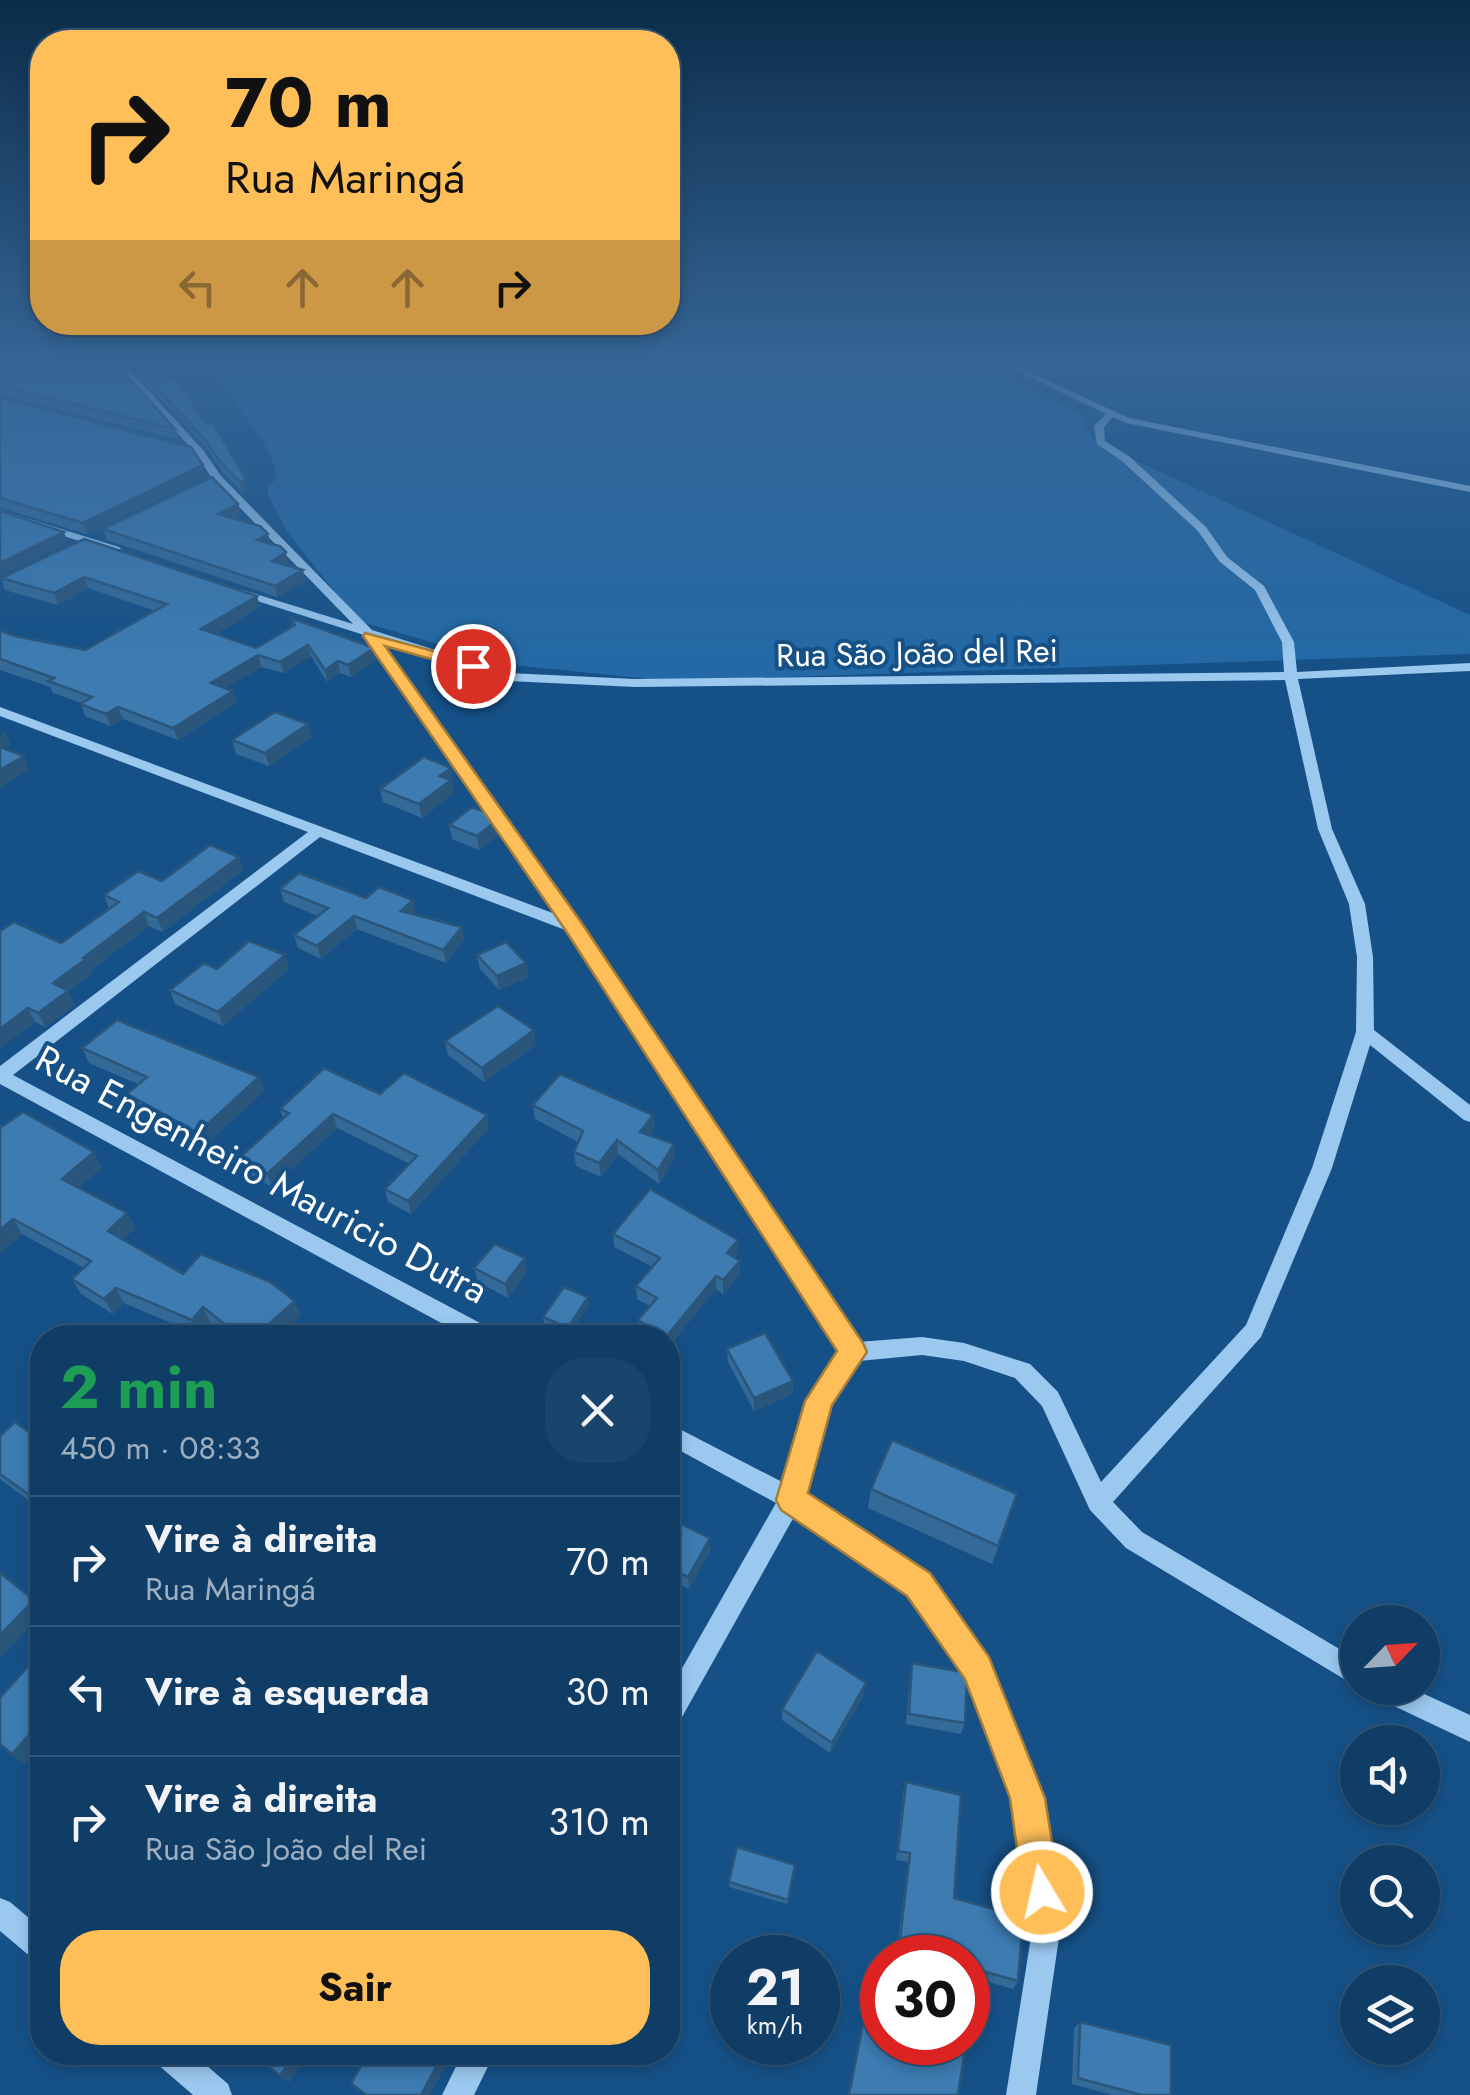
<!DOCTYPE html>
<html lang="pt">
<meta charset="utf-8">
<style>
:root{--surface:#103d65;--page:#19446b;--text:#f1f3f6;--muted:#9caebf;--line:#305679;--accent:#ffbf58}
body{margin:0;font-family:Jost,sans-serif;background:var(--page);color:var(--text);height:100vh;display:flex;flex-direction:column;font-size:38px;white-space:nowrap}
*{box-sizing:border-box;margin:0}
p{font-size:32px;color:var(--muted)}
.icon{flex:none;width:55px;height:55px;fill:none;stroke:currentColor;stroke-width:2;stroke-linecap:round;stroke-linejoin:round}
.map{position:relative;flex:1;overflow:hidden}
.side{position:absolute;left:30px;top:1325px;width:650px;height:740px;display:flex;flex-direction:column;background:var(--surface);border-radius:40px;box-shadow:0 5px 15px #0003,0 0 0 2px var(--line)}
.side>*{flex:none}
.guide{position:absolute;left:30px;top:30px;width:650px;height:305px;border-radius:40px;box-shadow:0 5px 15px #0003,0 0 0 2px var(--line);background:#ffbf58;color:#111;overflow:hidden}
.needle{width:65px;rotate:65deg}
.controls{position:absolute;left:1340px;top:1605px;display:grid;gap:20px}
.controls a{display:grid;place-items:center;width:100px;height:100px;border-radius:50%;background:var(--surface);box-shadow:0 5px 15px #0003,0 0 0 2px var(--line);font-size:50px}
.speed{position:absolute;left:710px;top:1935px;display:flex;gap:20px;font-size:50px;font-weight:700;text-align:center}
.speed>*{display:grid;place-content:center;width:130px;height:130px;border-radius:50%;background:var(--surface);box-shadow:0 5px 15px #0003,0 0 0 2px var(--line);line-height:1}
.speed small{font-size:25px;font-weight:400}
.speed .limit{border:15px solid #d22;background:#fff;color:#111}
.pin{position:absolute;display:grid;place-items:center;width:85px;height:85px;color:#fff;margin:-42px;border:5px solid #fff;border-radius:50%;box-shadow:0 2px 10px #0007}
.me{position:absolute;width:110px;margin:-55px;rotate:351deg;stroke-linejoin:round;filter:drop-shadow(0 0 8px #0008)}
.turn{display:flex;align-items:center;gap:35px;height:210px;padding:0 30px;font-size:45px}
.turn .icon{width:130px;height:130px;stroke-width:2.5}
.turn b{display:block;font-size:70px;line-height:85px}
.lanes{display:flex;align-items:center;height:95px;padding:0 30px;background:#0003;justify-content:center;gap:50px;direction:ltr}
.lanes .off{opacity:.35}
.round{display:grid;place-items:center;flex:none;width:105px;height:105px;border-radius:40px;background:var(--page)}
.head{display:flex;align-items:center;justify-content:space-between;height:170px;padding:0 30px}
h1{font-size:60px;font-weight:700;line-height:75px;color:#1e9e55}
.button{display:flex;gap:20px;margin-top:auto;padding:20px 30px}
.button a{flex:1;height:115px;border-radius:40px;background:var(--accent);color:#111;font-size:40px;font-weight:700;line-height:115px;text-align:center}
ul{padding:0;list-style:none}
li{display:flex;align-items:center;gap:30px;height:130px;padding:0 30px;border-top:2px solid var(--line)}
li div{flex:1}
li b{display:block;font-size:38px}
li em{font-style:normal}
.map>svg:first-child{display:block}
</style>
<div class="map">
<svg width="1470" height="2095" viewBox="0 0 1470 2095">
<rect width="100%" height="100%" fill="#155187"/>
<polygon fill="#2469a5" points="207,365 982,365 1080,414 1093,441 1470,615 1470,654 669,681 512,665 358,621 288,533 268,495 268,487 276,479 275,466 264,443"/>
<g fill="none" stroke-linecap="round" stroke-linejoin="round">
<g fill="#9ac8ef" fill-rule="evenodd">
<path d="M117 365H125L203 450 221 476 372 630 508 673 635 679 1284 672 1282 642 1255 590 1219 561 1198 531 1122 461 1097 444 1094 426 1106 414 1004 365H1014L1129 418 1470 486V492L1126 423 1113 417 1104 427 1105 441 1130 457 1206 527 1227 557 1264 586 1294 642 1297 672 1470 663V671L1298 679 1332 829 1365 904 1373 957 1374 1030 1470 1105V1122L1464 1120 1370 1045 1332 1168 1261 1337 1113 1502 1142 1532 1358 1660 1359 1688 1126 1548 1090 1510 1042 1406 1015 1378 964 1361 922 1355 859 1361 829 1405 804 1494 927 1576 986 1660 1041 1798 1061 1924 1036 2095H1006L1033 1924 1013 1798 967 1677 909 1594 795 1515 677 1726 668 1730V1693L776 1503 668 1444V1423L784 1483 808 1401 841 1352 568 931 320 837 13 1075 497 1332 499 1338H469L0 1084V1066L308 832 0 716V707L558 915 364 635 235 594V590H243L353 624 213 480 196 454ZM381 641 507 681 635 687 1285 680 1318 829 1349 904 1357 957 1356 1032 1312 1168 1246 1325 1101 1482 1058 1392 1030 1364 964 1343 922 1337 858 1342 580 923Z"/>
<polygon points="0,510 119,547 121,549 111,551 0,516"/>
<polygon points="1371,1688 1411,1688 1470,1715 1470,1742 1375,1697"/>
<polygon points="0,1898 10,1902 42,1929 42,1962 32,1958 0,1931"/>
<polygon points="152,2052 191,2052 228,2084 232,2095 193,2095 156,2063"/>
<polygon points="463,2052 495,2052 474,2095 442,2095"/>
</g>
</g>
<g fill="#346a98">
<polygon points="0,365 175,429 178,439 0,395"/>
<polygon points="128,365 160,365 249,490 242,492 224,474 206,447"/>
<polygon points="0,398 206,476 87,534 0,508"/>
<polygon points="238,504 241,514 233,519 270,544 288,564 286,565 303,570 305,581 277,597 107,540 103,529"/>
<polygon points="84,539 257,596 260,607 216,634 256,648 292,626 291,618 377,660 351,677 340,673 327,682 311,656 284,673 261,667 225,688 233,691 236,703 178,740 123,719 110,726 85,716 81,703 53,693 50,687 0,670 0,631 15,636 85,650 156,611 88,588 58,605 5,590 1,578"/>
<polygon points="312,737 269,766 236,754 232,740"/>
<polygon points="451,768 453,794 422,818 383,802 380,789"/>
<polygon points="496,821 498,835 479,850 452,839 449,825"/>
<polygon points="243,870 163,932 149,926 91,970 92,973 68,991 75,1005 45,1027 35,1022 0,1048 61,943 109,909 104,895 162,881"/>
<polygon points="280,889 366,898 413,900 416,913 414,914 462,927 464,940 446,963 357,929 321,959 298,948 294,935 318,916 284,902"/>
<polygon points="285,955 289,969 223,1026 175,1004 170,990 217,969"/>
<polygon points="477,955 526,963 528,977 499,990 480,969"/>
<polygon points="445,1041 536,1045 484,1082 448,1055"/>
<polygon points="82,1048 259,1077 264,1091 203,1147 134,1108 127,1094 138,1084 89,1063"/>
<polygon points="380,1094 489,1128 411,1214 388,1202 385,1189 410,1164 337,1128 272,1187 244,1171 239,1158 283,1118 280,1109"/>
<polygon points="533,1105 653,1115 654,1129 649,1135 674,1144 675,1158 659,1184 618,1154 601,1177 576,1166 574,1152 578,1142 535,1119"/>
<polygon points="0,1128 102,1168 78,1187 127,1213 135,1228 123,1239 183,1274 301,1316 276,1338 230,1338 210,1322 199,1335 124,1303 113,1314 81,1294 72,1279 84,1268 22,1234 0,1253"/>
<polygon points="613,1234 738,1240 738,1253 734,1258 740,1261 740,1274 723,1294 716,1289 668,1338 646,1338 639,1333 638,1320 650,1306 637,1299 636,1286 653,1267 614,1247"/>
<polygon points="474,1268 527,1272 508,1298 478,1282"/>
<polygon points="589,1304 569,1335 544,1324 543,1317"/>
<polygon points="727,1349 793,1381 792,1394 754,1411 728,1362"/>
<polygon points="0,1436 40,1509 0,1479"/>
<polygon points="871,1489 1011,1513 992,1564 868,1508"/>
<polygon points="668,1518 710,1551 689,1589 668,1578"/>
<polygon points="912,1663 965,1723 961,1734 906,1724 910,1675"/>
<polygon points="864,1694 830,1753 782,1720 782,1709"/>
<polygon points="906,1782 954,1898 1018,1981 1013,1989 968,1976 968,1958 902,1958 896,1956 908,1862 896,1860 903,1792"/>
<polygon points="795,1865 787,1904 729,1887 729,1882"/>
<polygon points="870,1988 958,2095 848,2095"/>
<polygon points="1080,2022 1171,2095 1112,2095 1072,2084 1074,2029"/>
</g>
<g fill="#2b567c">
<polygon points="203,465 206,476 87,534 83,523"/>
<polygon points="246,479 249,490 242,492 240,482"/>
<polygon points="238,504 241,514 221,525 218,514"/>
<polygon points="64,532 68,543 0,577 0,563"/>
<polygon points="268,534 271,545 257,540"/>
<polygon points="286,552 288,564 274,572 272,561"/>
<polygon points="303,570 305,581 277,597 275,586"/>
<polygon points="84,577 88,588 58,605 54,593"/>
<polygon points="257,596 260,607 205,641 201,629"/>
<polygon points="308,645 311,656 284,673 280,662"/>
<polygon points="374,648 377,660 351,677 348,665"/>
<polygon points="258,655 261,667 215,695 211,683"/>
<polygon points="338,661 340,673 327,682 325,670"/>
<polygon points="233,691 236,703 178,740 173,728"/>
<polygon points="118,707 123,719 110,726 106,714"/>
<polygon points="308,724 312,737 269,766 265,753"/>
<polygon points="5,732 11,745 0,751 0,735"/>
<polygon points="24,756 29,770 0,788 0,770"/>
<polygon points="451,768 453,794 422,818 419,804 440,776"/>
<polygon points="496,821 498,835 479,850 477,836"/>
<polygon points="239,857 243,870 163,932 157,918"/>
<polygon points="413,900 416,913 404,924 401,911"/>
<polygon points="144,912 149,926 91,970 92,973 68,991 75,1005 45,1027 38,1013 53,983 83,958"/>
<polygon points="354,916 357,929 321,959 317,946"/>
<polygon points="462,927 464,940 446,963 443,950"/>
<polygon points="285,955 289,969 223,1026 218,1012"/>
<polygon points="526,963 528,977 499,990 497,976"/>
<polygon points="28,1008 35,1022 0,1048 0,1029"/>
<polygon points="534,1030 536,1045 484,1082 482,1068"/>
<polygon points="259,1077 264,1091 203,1147 198,1133"/>
<polygon points="333,1114 337,1128 272,1187 267,1174"/>
<polygon points="487,1115 489,1128 411,1214 408,1201"/>
<polygon points="653,1115 654,1129 641,1146 640,1132"/>
<polygon points="617,1140 618,1154 601,1177 599,1163"/>
<polygon points="674,1144 675,1158 659,1184 658,1170"/>
<polygon points="94,1152 102,1168 70,1194 62,1179"/>
<polygon points="127,1213 135,1228 117,1246 108,1231"/>
<polygon points="13,1219 22,1234 0,1253 0,1230"/>
<polygon points="738,1240 738,1253 727,1267 727,1253"/>
<polygon points="525,1258 527,1272 508,1298 505,1284"/>
<polygon points="740,1261 740,1274 723,1294 723,1280"/>
<polygon points="716,1276 716,1289 668,1348 668,1338 666,1337"/>
<polygon points="116,1288 124,1303 113,1314 104,1299"/>
<polygon points="588,1297 589,1304 569,1335 568,1328"/>
<polygon points="295,1301 301,1316 276,1338 253,1338"/>
<polygon points="203,1307 210,1322 199,1335 192,1320"/>
<polygon points="793,1381 792,1394 754,1411 754,1398"/>
<polygon points="42,1485 42,1507 40,1509 31,1496"/>
<polygon points="710,1538 710,1551 689,1589 688,1577"/>
<polygon points="34,1600 42,1610 42,1614 0,1658 0,1635"/>
<polygon points="866,1683 864,1694 830,1753 832,1743"/>
<polygon points="35,1728 42,1735 42,1742 24,1764 12,1754"/>
<polygon points="296,2052 309,2052 289,2083 280,2076"/>
<polygon points="444,2052 453,2052 430,2095 421,2095"/>
</g>
<g fill="#3d7bb1" stroke="#2b567c" stroke-width="2.5">
<polygon points="0,365 117,365 175,429 0,386"/>
<polygon points="134,365 160,365 170,378 180,383 206,424 213,423 246,479 240,482 221,463 203,437"/>
<polygon points="0,398 191,447 203,465 83,523 0,498"/>
<polygon points="212,477 238,504 218,514 260,526 268,534 257,540 280,546 286,552 272,561 303,570 275,586 103,529"/>
<polygon points="0,511 64,532 0,563"/>
<polygon points="84,539 257,596 201,629 256,648 295,625 291,618 374,648 348,665 338,661 325,670 308,645 280,662 258,655 211,683 233,691 173,728 118,707 106,714 80,704 92,697 48,681 54,678 0,659 0,631 15,636 85,650 167,604 84,577 54,593 1,578"/>
<polygon points="275,712 308,724 265,753 232,740"/>
<polygon points="0,747 24,756 0,770"/>
<polygon points="424,757 451,768 440,776 451,780 419,804 380,789"/>
<polygon points="472,807 491,814 496,821 477,836 449,825"/>
<polygon points="210,845 239,857 157,918 144,912 83,958 86,959 53,983 68,991 38,1013 28,1008 0,1029 0,931 14,922 61,943 119,902 104,895 138,871 162,881"/>
<polygon points="299,873 366,898 379,887 413,900 401,911 462,927 443,950 354,916 317,946 294,935 328,908 280,889"/>
<polygon points="249,941 285,955 218,1012 170,990 204,963 217,969"/>
<polygon points="506,942 526,963 497,976 477,955"/>
<polygon points="498,1006 534,1030 482,1068 445,1041"/>
<polygon points="117,1020 259,1077 198,1133 127,1094 147,1077 82,1048"/>
<polygon points="324,1068 380,1094 404,1073 487,1115 408,1201 385,1189 417,1156 333,1114 267,1174 239,1158 289,1113 280,1109"/>
<polygon points="560,1074 653,1115 640,1132 674,1144 658,1170 617,1140 599,1163 574,1152 583,1131 533,1105"/>
<polygon points="23,1112 94,1152 62,1179 127,1213 108,1231 183,1274 201,1254 270,1282 295,1301 253,1338 242,1338 203,1307 192,1320 116,1288 104,1299 72,1279 91,1261 13,1219 0,1230 0,1128"/>
<polygon points="650,1189 738,1240 727,1253 740,1261 723,1280 716,1276 666,1337 638,1320 657,1298 636,1286 660,1258 613,1234"/>
<polygon points="495,1244 525,1258 505,1284 474,1268"/>
<polygon points="564,1287 588,1297 568,1328 543,1317"/>
<polygon points="336,1330 346,1338 328,1338"/>
<polygon points="765,1333 793,1381 754,1398 727,1349"/>
<polygon points="15,1422 42,1442 42,1485 31,1496 0,1474 0,1436"/>
<polygon points="892,1440 1017,1494 998,1546 871,1489"/>
<polygon points="668,1518 710,1538 688,1577 668,1566"/>
<polygon points="0,1573 34,1600 0,1635"/>
<polygon points="42,1651 42,1733 35,1728 12,1754 0,1744 0,1698"/>
<polygon points="817,1651 866,1683 832,1743 782,1709"/>
<polygon points="912,1663 967,1673 965,1723 909,1714"/>
<polygon points="906,1782 961,1795 954,1898 1023,1917 1018,1981 968,1967 968,1958 933,1958 899,1948 910,1853 898,1851"/>
<polygon points="737,1847 795,1865 788,1900 729,1882"/>
<polygon points="870,1988 882,1993 882,2042 966,2042 958,2095 849,2095"/>
<polygon points="1080,2022 1171,2045 1171,2095 1141,2095 1078,2078"/>
<polygon points="252,2052 296,2052 280,2076"/>
<polygon points="369,2052 444,2052 421,2095 366,2095 351,2083"/>
</g>
<linearGradient id="sky" x2="0" y2="1"><stop stop-color="#0c2d4a"/><stop offset="0.55" stop-color="#356596"/><stop offset="1" stop-color="#356596" stop-opacity="0"/></linearGradient>
<rect width="1470" height="658" fill="url(#sky)"/>
<polygon fill="#ffbf58" stroke="#a67c39" stroke-width="2.5" points="365,633 479,663 481,666 473,671 385,646 581,922 863,1343 867,1352 832,1405 808,1493 930,1573 989,1657 1045,1798 1060,1892 1055,1906 1042,1911 1029,1906 1023,1892 1010,1798 965,1679 907,1596 781,1510 776,1500 805,1401 837,1351 566,931 363,636"/>
<g text-anchor="middle" dominant-baseline="central" stroke-width="8" stroke-linejoin="round" paint-order="stroke">
<g font-size="32" fill="#fff" stroke="#155187">
<text transform="translate(917 653) rotate(-1)">Rua São João del Rei</text>
</g>
<g font-size="38" fill="#fff" stroke="#155187">
<text transform="translate(262 1174) rotate(28)">Rua Engenheiro Mauricio Dutra</text>
</g>
</g>
</svg>
<div class="controls">
<a><svg class="needle" viewBox="-14 -14 28 28"><path d="M0-13l5 13h-10z" fill="#e53935"/><path d="M0 13l5-13h-10z" fill="#9caebf"/></svg></a>
<a><svg class="icon" aria-label="sound" viewBox="0 0 24 24"><path d="M4 9h4l5-4v14l-5-4H4zM17 9q2 3 0 6"/></svg></a>
<a><svg class="icon" aria-label="search" viewBox="0 0 24 24"><circle cx="10" cy="10" r="6"/><path d="M15 15l6 6"/></svg></a>
<a><svg class="icon" aria-label="layers" viewBox="0 0 24 24"><path d="M12 4l9 5-9 5-9-5zM3 14l9 5 9-5"/></svg></a>
</div>
<div class="speed"><div>21<small>km/h</small></div><div class="limit">30</div></div>
<div class="pin" style="left:473px;top:666px;background:#d93025"><svg class="icon" aria-label="arrive" viewBox="0 0 24 24"><path d="M6 21V4h12l-3 4 3 4H6"/></svg></div>
<svg class="me" style="left:1042px;top:1892px" viewBox="-20 -20 40 40"><circle r="17" fill="#ffbf58" stroke="#fff" stroke-width="3"/><path d="M0-11L8 9 0 5-8 9z" fill="#fff"/></svg>
<div class="guide">
<div class="turn"><svg class="icon" aria-label="right" viewBox="0 0 24 24"><path d="M7 20v-9h11M14 6l5 5-5 5"/></svg><div><b>70 m</b>Rua Maringá</div></div>
<div class="lanes"><svg class="icon off" aria-label="left" viewBox="0 0 24 24"><path d="M17 20v-9H6M10 6l-5 5 5 5"/></svg><svg class="icon off" aria-label="ahead" viewBox="0 0 24 24"><path d="M12 20V5M6 11l6-6 6 6"/></svg><svg class="icon off" aria-label="ahead" viewBox="0 0 24 24"><path d="M12 20V5M6 11l6-6 6 6"/></svg><svg class="icon" aria-label="right" viewBox="0 0 24 24"><path d="M7 20v-9h11M14 6l5 5-5 5"/></svg></div>
</div>
<section class="side">
<div class="head"><div><h1>2 min</h1><p>450 m · 08:33</p></div><a class="round"><svg class="icon" aria-label="close" viewBox="0 0 24 24"><path d="M6 6l12 12M18 6L6 18"/></svg></a></div>
<ul>
<li><svg class="icon" aria-label="right" viewBox="0 0 24 24"><path d="M7 20v-9h11M14 6l5 5-5 5"/></svg><div><b>Vire à direita</b><p>Rua Maringá</p></div><em>70 m</em></li>
<li><svg class="icon" aria-label="left" viewBox="0 0 24 24"><path d="M17 20v-9H6M10 6l-5 5 5 5"/></svg><div><b>Vire à esquerda</b></div><em>30 m</em></li>
<li><svg class="icon" aria-label="right" viewBox="0 0 24 24"><path d="M7 20v-9h11M14 6l5 5-5 5"/></svg><div><b>Vire à direita</b><p>Rua São João del Rei</p></div><em>310 m</em></li>
</ul>
<div class="button"><a>Sair</a></div>
</section>
</div>
